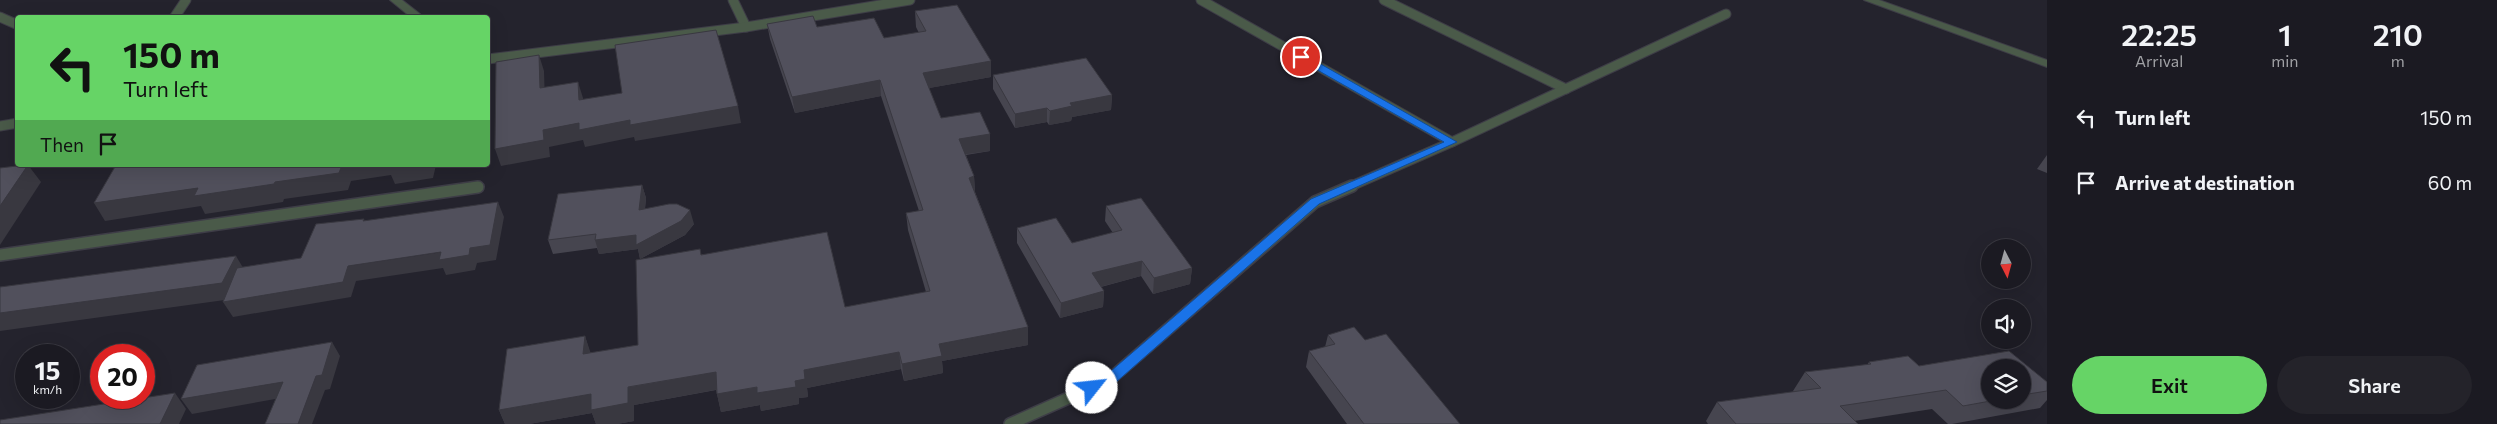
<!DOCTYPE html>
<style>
:root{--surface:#1b1a22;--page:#24232a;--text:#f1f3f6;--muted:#a0a1a5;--line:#393840;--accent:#66d466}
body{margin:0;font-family:Commissioner,sans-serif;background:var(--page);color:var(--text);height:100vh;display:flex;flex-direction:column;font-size:19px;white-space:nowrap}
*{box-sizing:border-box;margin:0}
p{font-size:16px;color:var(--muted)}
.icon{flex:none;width:28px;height:28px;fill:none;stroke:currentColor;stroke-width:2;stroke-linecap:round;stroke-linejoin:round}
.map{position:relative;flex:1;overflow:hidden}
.drawer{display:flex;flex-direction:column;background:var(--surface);width:450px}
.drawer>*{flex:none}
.hud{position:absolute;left:15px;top:15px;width:475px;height:152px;border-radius:5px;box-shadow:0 5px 20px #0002,0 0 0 1px var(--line);background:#66d466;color:#111;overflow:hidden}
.needle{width:32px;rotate:174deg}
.buttons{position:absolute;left:1981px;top:239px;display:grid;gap:10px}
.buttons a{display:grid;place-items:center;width:50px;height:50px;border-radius:50%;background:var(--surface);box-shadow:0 5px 20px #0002,0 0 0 1px var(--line);font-size:25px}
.speed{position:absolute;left:15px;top:344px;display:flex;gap:10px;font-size:25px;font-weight:700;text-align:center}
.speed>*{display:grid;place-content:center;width:65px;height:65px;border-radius:50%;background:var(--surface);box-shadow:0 5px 20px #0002,0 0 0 1px var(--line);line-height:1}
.speed small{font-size:12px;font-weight:400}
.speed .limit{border:8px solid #d22;background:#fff;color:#111}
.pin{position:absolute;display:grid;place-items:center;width:42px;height:42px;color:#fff;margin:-21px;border:2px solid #fff;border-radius:50%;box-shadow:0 1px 5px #0007}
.me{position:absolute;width:55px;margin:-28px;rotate:61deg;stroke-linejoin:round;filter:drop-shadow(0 0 4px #0008)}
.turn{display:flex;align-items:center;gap:18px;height:105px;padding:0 25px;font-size:22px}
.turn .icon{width:65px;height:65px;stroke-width:2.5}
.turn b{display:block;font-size:35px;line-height:42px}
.then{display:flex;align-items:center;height:48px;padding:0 25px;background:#0003;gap:10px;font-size:19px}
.eta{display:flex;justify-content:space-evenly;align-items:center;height:85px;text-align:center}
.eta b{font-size:30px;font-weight:600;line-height:35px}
.action{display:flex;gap:10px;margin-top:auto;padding:10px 25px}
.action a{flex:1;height:58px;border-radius:30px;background:var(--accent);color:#111;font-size:20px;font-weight:600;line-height:58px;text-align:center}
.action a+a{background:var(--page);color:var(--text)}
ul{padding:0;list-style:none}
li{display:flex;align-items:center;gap:15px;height:65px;padding:0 25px}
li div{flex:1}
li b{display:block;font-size:19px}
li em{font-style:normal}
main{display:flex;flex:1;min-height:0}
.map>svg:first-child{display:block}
</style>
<main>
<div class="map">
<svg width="2047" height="424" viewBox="0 0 2047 424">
<rect width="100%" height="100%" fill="#24232d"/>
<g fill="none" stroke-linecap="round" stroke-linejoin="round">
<defs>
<g id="service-far1">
<polyline points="733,0 746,27"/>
<polyline points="1201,0 1452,142"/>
<polyline points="1384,0 1566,89"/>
<polyline points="0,17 18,25"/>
<polyline points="174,18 186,0"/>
<polyline points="488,59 746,27 910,0"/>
<polyline points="0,126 18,123"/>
<polyline points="1349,187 1452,142 1726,14"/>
</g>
<g id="service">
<polyline points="0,255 478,187"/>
<polyline points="1010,424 1109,380 1315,202 1352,186"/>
</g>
<g id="minor">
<polygon points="390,0 402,0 425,18 412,18"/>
<polygon points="1864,0 1879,0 2047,60 2047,67"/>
</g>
</defs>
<use href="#service-far1" stroke="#3e3d47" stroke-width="11"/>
<use href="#service" stroke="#3e3d47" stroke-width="14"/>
<use href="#minor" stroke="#3e3d47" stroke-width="2"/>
<use href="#service-far1" stroke="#4a5a49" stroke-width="9"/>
<use href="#service" stroke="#4a5a49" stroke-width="11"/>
<use href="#minor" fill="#4a5a49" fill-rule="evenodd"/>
</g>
<g fill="#46454f" fill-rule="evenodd">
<polygon points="915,11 991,61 991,77 929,88 941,118 990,134 990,151 966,155 974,176 975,192 1028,327 1028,345 942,361 943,373 904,381 901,369 807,388 808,397 799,398 799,404 761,411 760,405 721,412 717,394 716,390 634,405 634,421 617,424 596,424 592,413 529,424 505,424 499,410 585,336 590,353 638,345 702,254 845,307 926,292 908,230 906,213 919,211 881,96 795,113 770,39 767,24 817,27 884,38 919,33 916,27"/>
<polygon points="993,75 1112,95 1111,110 1072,117 1071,121 1049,125 1047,122 1015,128 993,89"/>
<polygon points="2047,155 2047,173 2037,169"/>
<polygon points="642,185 646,198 645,209 694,224 685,235 640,259 638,249 599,254 597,248 553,254 548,240"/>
<polygon points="1106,206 1192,268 1190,284 1153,294 1141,276 1101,287 1104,291 1103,307 1060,318 1017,243 1017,228 1072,243 1113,233 1105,221"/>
<polygon points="1328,335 1365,340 1460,424 1347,424 1306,367 1309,351 1325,347"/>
<path d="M2009 351 2047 382V400L2040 408 1952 424H1948L1932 409 1854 421 1858 424H1708L1706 421 1717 402 1794 392 1793 391 1805 372 1867 365 1869 362 1908 356 1919 366ZM1990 368H2022V400H1990Z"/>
</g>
<g fill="#393840">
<polygon points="539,55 544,71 545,104 540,88"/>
<polygon points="991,61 991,77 924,89 923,73"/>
<polygon points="880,80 881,96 795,113 792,97"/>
<polygon points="578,82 583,98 584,117 579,100"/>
<polygon points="1112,95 1111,110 1072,117 1071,121 1049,125 1050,111 1070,103"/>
<polygon points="738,106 741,123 635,141 634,137 585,147 583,140 549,147 550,157 501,166 495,149 543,130 579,123 630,120"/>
<polygon points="1047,108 1047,122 1015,128 1015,114"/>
<polygon points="990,134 990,151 960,155 959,139"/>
<polygon points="28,165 41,182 0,245 0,206"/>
<polygon points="342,165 436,165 433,178 395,184 391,175 351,181 348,190 284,199 283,202 205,214 201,206 105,221 94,203 198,188 275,182"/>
<polygon points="974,176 975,193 969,178"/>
<polygon points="642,185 646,198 643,224 639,210"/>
<polygon points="498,202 504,217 496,260 477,263 475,270 446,275 443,268 356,281 351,297 233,317 223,302 348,266 470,248"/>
<polygon points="690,210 694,224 685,235 640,259 638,249 599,254 595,240"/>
<polygon points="236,256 245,271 232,299 0,331 0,313"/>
<polygon points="1142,261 1141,276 1092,289 1092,273"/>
<polygon points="1192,268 1190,284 1153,294 1154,278"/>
<polygon points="1104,291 1103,307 1060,318 1061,303"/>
<polygon points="1028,327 1028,345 942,361 943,373 904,381 902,364 939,344"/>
<polygon points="585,336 591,354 583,354"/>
<polygon points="332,342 340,356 330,389 325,390 312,424 298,424 316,376"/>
<polygon points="899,352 901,369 807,388 808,397 799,398 799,404 761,411 760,405 721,412 717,394 795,381 804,370"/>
<polygon points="716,372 720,389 634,405 634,421 617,424 596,424 592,413 529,424 505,424 499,410"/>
<polygon points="283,382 292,396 192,414 181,399"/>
<polygon points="175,393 186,409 179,424 160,424"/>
</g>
<g fill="#51505c" stroke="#393840">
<polygon points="957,5 991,61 923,73 941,118 980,112 990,134 959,139 974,176 969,178 1028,327 939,344 942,356 902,364 899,352 804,370 805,379 795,381 796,387 757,393 757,387 717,394 716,372 628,387 628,403 591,410 591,394 499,410 507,349 585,336 583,354 638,345 636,260 700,249 701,255 827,232 845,307 930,291 906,213 923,210 880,80 792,97 767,24 813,16 817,27 874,18 884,38 926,31 915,11"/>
<polygon points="716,30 738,106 630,125 630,120 579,130 579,123 543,130 544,140 495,149 496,62 539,55 540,88 578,82 579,100 622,93 615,45"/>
<polygon points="1086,58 1112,95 1070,103 1072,106 1050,111 1047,108 1015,114 993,75"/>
<polygon points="25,165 28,165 0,206 0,168"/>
<polygon points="116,165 342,165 339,173 275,182 274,184 194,196 198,188 94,203"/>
<polygon points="642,185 639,210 669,204 677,204 690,210 681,221 636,245 636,235 595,240 596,234 548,240 558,194"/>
<polygon points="1141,198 1192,268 1154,278 1142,261 1092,273 1104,291 1061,303 1017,228 1056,218 1072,243 1122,230 1106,206"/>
<polygon points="498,202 490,245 470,248 469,255 439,260 441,252 348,266 343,282 223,302 237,268 301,258 316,224 364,219 363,221"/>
<polygon points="236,256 222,283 0,313 0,287"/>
<polygon points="1354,327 1365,340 1386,334 1460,424 1364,424 1309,351 1335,344 1328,335"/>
<polygon points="332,342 322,375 316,376 298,424 265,424 283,382 181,399 197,365"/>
<polygon points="2009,351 2047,382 2047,391 2022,395 2022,368 1990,368 1990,400 1996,400 1963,406 1946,390 1840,406 1858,424 1736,424 1717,402 1821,388 1805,372 1871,364 1869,362 1908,356 1919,366"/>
<polygon points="175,393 160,424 0,424 0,420"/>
</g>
<polygon fill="#1a73e8" stroke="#114b97" points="1298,55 1305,55 1457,142 1319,204 1114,384 1092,393 1087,391 1085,388 1087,384 1104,377 1311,199 1444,142 1298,59"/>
</svg>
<div class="buttons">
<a><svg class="needle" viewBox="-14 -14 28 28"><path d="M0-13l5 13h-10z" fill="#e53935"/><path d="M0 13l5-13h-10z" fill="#a0a1a5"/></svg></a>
<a><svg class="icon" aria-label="sound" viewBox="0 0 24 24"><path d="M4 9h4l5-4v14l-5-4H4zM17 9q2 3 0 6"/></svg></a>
<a><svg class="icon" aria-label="layers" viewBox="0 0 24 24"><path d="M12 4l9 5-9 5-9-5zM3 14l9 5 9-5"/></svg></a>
</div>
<div class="speed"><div>15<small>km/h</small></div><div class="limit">20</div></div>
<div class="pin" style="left:1301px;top:57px;background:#d93025"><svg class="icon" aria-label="arrive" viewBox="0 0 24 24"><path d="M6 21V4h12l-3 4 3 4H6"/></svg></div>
<svg class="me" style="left:1092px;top:388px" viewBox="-20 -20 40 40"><circle r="19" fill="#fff"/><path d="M0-13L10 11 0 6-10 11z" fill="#1a73e8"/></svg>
<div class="hud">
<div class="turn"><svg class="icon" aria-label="left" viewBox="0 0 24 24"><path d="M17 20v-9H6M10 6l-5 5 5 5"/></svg><div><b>150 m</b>Turn left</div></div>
<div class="then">Then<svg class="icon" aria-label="arrive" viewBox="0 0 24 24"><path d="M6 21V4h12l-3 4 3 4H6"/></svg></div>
</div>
</div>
<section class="drawer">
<div class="eta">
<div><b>22:25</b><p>Arrival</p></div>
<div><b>1</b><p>min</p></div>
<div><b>210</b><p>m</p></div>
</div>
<ul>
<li><svg class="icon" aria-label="left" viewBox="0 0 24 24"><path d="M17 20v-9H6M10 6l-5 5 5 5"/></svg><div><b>Turn left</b></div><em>150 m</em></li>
<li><svg class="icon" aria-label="arrive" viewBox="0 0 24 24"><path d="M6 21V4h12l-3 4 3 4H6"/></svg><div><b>Arrive at destination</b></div><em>60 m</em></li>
</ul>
<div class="action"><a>Exit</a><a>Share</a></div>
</section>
</main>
